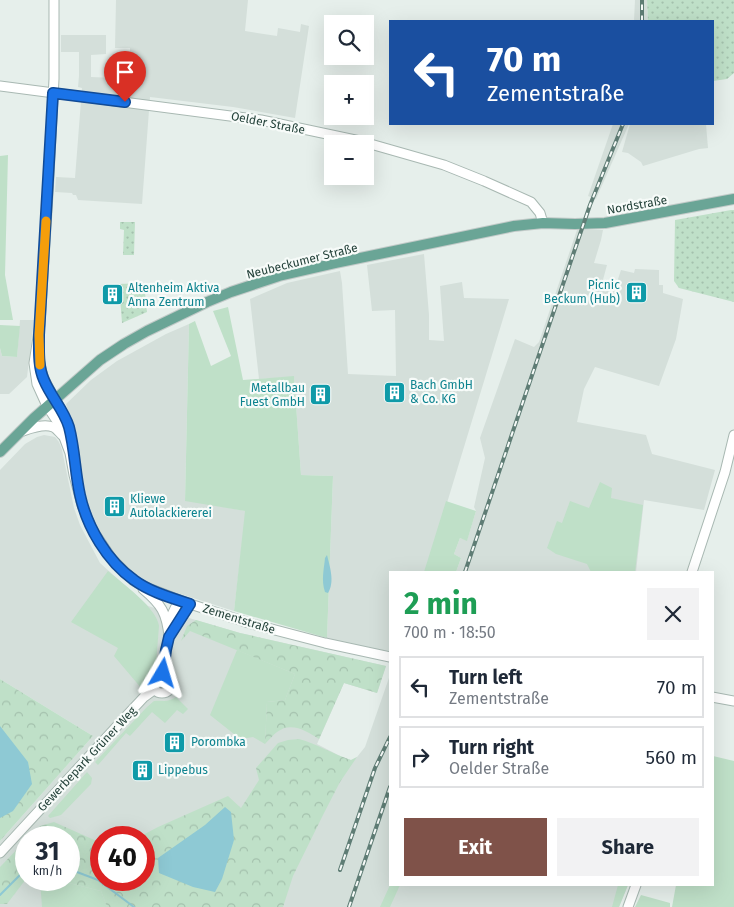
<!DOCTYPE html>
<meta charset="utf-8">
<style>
:root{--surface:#fff;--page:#f2f2f3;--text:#1f2937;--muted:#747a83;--line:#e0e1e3;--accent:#7f5249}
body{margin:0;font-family:"Fira Sans",sans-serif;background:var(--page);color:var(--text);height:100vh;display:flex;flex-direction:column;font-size:19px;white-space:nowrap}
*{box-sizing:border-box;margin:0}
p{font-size:16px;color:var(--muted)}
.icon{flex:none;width:28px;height:28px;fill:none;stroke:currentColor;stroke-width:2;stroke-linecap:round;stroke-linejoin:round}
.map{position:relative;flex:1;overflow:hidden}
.details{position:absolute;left:389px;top:571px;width:325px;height:315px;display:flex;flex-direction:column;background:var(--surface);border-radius:0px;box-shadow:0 5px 20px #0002}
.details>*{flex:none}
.hud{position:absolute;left:389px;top:20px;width:325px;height:105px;border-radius:0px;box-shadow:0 5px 20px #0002;background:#1a4fa0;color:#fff;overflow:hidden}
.fabs{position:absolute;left:324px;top:15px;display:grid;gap:10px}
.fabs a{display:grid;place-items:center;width:50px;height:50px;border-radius:0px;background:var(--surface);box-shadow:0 5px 20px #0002;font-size:25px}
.speed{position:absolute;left:15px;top:826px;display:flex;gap:10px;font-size:25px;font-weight:700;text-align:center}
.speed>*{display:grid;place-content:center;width:65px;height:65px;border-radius:50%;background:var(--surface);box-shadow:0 5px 20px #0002;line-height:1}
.speed small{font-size:12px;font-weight:400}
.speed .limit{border:8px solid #d22;background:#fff;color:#111}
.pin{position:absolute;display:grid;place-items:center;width:42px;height:42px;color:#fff;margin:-51px -21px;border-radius:50% 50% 50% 0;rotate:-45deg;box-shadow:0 0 5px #0007}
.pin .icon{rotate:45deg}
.me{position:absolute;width:55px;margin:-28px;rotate:7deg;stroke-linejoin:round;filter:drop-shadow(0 0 4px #0008)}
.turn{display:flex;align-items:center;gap:18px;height:105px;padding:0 15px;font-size:22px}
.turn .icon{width:65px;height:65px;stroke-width:2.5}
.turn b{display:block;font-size:35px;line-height:42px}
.round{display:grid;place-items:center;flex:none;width:52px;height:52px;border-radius:0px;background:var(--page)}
.overview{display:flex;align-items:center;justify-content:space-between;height:85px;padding:0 15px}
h1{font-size:30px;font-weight:700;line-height:38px;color:#1e9e55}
.cta{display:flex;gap:10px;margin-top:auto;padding:10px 15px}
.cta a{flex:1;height:58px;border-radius:0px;background:var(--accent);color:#fff;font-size:20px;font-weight:700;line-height:58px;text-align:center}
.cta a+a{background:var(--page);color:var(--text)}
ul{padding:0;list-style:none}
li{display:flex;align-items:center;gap:15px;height:62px;margin:0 10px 8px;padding:0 5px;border:2px solid var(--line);border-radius:0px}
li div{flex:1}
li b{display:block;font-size:19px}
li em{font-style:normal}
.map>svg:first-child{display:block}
</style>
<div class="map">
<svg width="734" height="907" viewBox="0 0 734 907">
<defs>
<pattern id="forest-crowns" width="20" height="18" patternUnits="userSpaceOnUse" patternTransform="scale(1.25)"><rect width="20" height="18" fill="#bfe0c8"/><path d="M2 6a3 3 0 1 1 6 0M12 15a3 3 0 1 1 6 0" fill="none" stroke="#a4c1ad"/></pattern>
<pattern id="park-dots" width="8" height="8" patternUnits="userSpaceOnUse" patternTransform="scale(1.25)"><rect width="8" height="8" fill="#bfe0c8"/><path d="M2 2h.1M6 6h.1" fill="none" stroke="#a4c1ad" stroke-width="1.8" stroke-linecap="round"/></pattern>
</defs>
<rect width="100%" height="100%" fill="#e6efeb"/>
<g fill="#d4dfda" fill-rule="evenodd">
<polygon points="116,0 248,0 245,31 277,36 278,28 300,32 301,24 309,26 295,118 233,107 150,97 142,204 78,200 76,195 73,195 72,193 55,192 56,177 75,178 82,88 78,87 79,76 79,52 61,52 61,35 106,35 106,54 91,55 91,77 115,78 115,58 130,58 130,48 115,48"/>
<polygon points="635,0 647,0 648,21 634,21"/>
<polygon points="613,124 629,124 596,199 588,196"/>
<polygon points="630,124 706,124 708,148 699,149 643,166 641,162 628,153 622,152"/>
<polygon points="577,230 603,230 601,240 594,263 607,265 601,287 614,291 621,270 634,273 635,269 659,270 659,285 663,285 663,293 683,299 676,339 659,386 595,367 584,389 577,422 646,435 652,454 715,470 704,510 644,500 636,572 456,572 461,558 454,554 460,538 467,540 476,511 474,507 485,458 480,438 515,339 534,347 539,342"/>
<polygon points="424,254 429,315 429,340 444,341 440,286 462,282 464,298 509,299 426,572 390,572 390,654 327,638 333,476 301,475 294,377 259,379 250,299 287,283 340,271 342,283 348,374 396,376 395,310 372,311 367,265"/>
<polygon points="20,320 34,320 27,377 9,394 0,394 0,348 2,356 17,357"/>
<polygon points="189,324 185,500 246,511 234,611 149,584 133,573 112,554 88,512 83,491 75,438 66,404 91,380 117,361 166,334"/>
<path d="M44 435 55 437 59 442 62 450 74 508 80 525 100 563 148 606 240 633 386 666 377 693 344 683 317 744 342 757 351 760 357 757 365 747 390 675V885H628L619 907H0V841L93 736 0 679V470L25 444 37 437ZM26 838H69V880H26ZM101 838H144V880H101Z"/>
</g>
<g fill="#bfe0c8">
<polygon points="8,155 5,275 13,320 0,320 0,156"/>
<polygon points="228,307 243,380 294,376 301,475 333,476 327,638 234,611 245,511 185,501 189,324 195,321 211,366 231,356 213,311"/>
<polygon points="0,325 20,326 17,357 2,356 0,348"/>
<polygon points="600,482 612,488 611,498 643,505 635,572 591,572 587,564 556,554 547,548 557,521 562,523 570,501 589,508"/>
<polygon points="446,501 476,511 467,541 460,538 454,554 461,558 456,572 424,572"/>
<path d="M108 571C122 583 157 608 159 626L156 664C148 672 145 679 142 689L114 656 118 648 71 622Z"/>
<polygon points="237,650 295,674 285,700 267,702 265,744 253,737 247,738 239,738 210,715"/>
<path d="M176 697 188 709 183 714 177 710 165 723 152 712 130 736 126 733 98 765 95 762 147 707 154 701C165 700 166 703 176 697Z"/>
<polygon points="713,756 734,761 734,907 672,907 676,885 712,885"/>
<polygon points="87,772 92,778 91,784 61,815 50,818 48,816"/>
<polygon points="40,880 57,880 101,891 107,907 42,907"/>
<polygon points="390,885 400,885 390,907 380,907"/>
<polygon points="618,885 628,885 619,907 612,907"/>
<polygon points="641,895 670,903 670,907 635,907"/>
</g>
<g fill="url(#forest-crowns)">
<path d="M196 620 240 633 386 666 377 693 344 683 319 739C307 731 291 721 277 732 273 735 269 740 265 744L267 702 285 700 295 674 190 631 181 641 187 626Z"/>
<polygon points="0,679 93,736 0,841"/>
<path d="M299 739C317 744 333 754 351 760L357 757 340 782 323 815 293 876 283 907H107L101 891 57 880H69V838H29L40 826 54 822 101 843V880H144V838L139 837 158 827 228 796 241 808 259 780 256 768 278 743 288 740Z"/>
<polygon points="26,840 26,879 7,904 0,904 0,867"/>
</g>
<g fill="url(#park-dots)">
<polygon points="647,0 734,0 734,73 727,79 713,81 712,21 648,21"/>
<polygon points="731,210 734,210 734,302 679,288 674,281 675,220"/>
<polygon points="120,222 135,222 134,255 123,255 124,230 120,229"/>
<polygon points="144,283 147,312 122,323 119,284"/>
</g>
<g fill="#8ec9d4">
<path d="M327 555C330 567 335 582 328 593L325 592C321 580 324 569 325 558Z"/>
<polygon points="0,726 28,762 32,784 13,811 0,818"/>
<polygon points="225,807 231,812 234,840 222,879 215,892 193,887 159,873 158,858 205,825"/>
</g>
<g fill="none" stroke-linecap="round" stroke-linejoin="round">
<g stroke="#8ec9d4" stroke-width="2">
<polyline points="69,869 98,880 134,907"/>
<polyline points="0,895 26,869"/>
</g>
<defs>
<g id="minor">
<polyline points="54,0 54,79 48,194 40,324 34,363 37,384 47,406 59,424 70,453 74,475 82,505 92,529 112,559 134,581 148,588 190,604 252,624 325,643 390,657"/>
<polyline points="0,86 261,120 360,141 444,165 484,181 531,202 540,213 543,223"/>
<path d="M39 357C40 381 55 395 64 416 69 426 70 436 73 447"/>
<path d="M20 432C29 429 43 423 53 427 56 428 59 432 62 435"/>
<polyline points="692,572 725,472 734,435"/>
<path d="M143 589C161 604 167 613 169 637"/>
<polyline points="168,623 179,600"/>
<polyline points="163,673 166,650 169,637 190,604"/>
<circle cx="162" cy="683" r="10"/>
<polyline points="712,697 734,701"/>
<polyline points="0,853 130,712 144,697 155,689"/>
<polyline points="628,907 636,885"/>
</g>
<polyline id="major" points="0,452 34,418 100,360 124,344 147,331 207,302 231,292 279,276 336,263 514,226 543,223 575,224 605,223 734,199"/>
</defs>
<use href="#minor" stroke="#a8b8b2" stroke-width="11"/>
<use href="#major" stroke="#c2cac8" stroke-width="12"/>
<use href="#minor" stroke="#fff" stroke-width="9"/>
<use href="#major" stroke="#6aa596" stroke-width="10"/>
<defs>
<g id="rail">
<polyline points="642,21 642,0"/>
<polyline points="465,572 590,205 623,124"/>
<polyline points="340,870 375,768 390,737"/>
<polyline points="349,907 390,787"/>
</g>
</defs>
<use href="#rail" stroke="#5f7d75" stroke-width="4"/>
<use href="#rail" stroke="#f7fbf9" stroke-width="2" stroke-dasharray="5.5" stroke-linecap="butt"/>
</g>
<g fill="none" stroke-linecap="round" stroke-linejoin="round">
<defs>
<path id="route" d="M125 102 53 93 39 335C39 350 38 367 44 380 51 397 64 410 69 427 75 450 75 473 80 495 87 527 107 561 134 580 150 592 172 598 190 604L169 637 166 650 163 673"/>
</defs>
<use href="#route" stroke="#114b97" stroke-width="12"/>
<use href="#route" stroke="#1a73e8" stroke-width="9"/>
<polyline stroke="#f59e0b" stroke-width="9" points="40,365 39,335 46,221"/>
</g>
<defs>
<symbol id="building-square" viewBox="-11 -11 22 22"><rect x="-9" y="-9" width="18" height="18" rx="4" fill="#0f9aa8" stroke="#f7fbf9"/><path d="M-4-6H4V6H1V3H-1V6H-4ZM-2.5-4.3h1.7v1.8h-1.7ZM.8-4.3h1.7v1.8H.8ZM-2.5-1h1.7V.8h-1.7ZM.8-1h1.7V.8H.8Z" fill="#fff"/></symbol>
</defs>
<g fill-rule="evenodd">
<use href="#building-square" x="624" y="280" width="25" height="25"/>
<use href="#building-square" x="100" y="282" width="25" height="25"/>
<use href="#building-square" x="382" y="380" width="25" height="25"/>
<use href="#building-square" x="308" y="382" width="25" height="25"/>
<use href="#building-square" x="102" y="494" width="25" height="25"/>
<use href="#building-square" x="162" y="730" width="25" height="25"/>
<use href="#building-square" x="130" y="758" width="25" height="25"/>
</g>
<g text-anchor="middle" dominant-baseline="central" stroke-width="4.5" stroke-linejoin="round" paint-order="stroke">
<g font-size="12" fill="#24423a" stroke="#f7fbf9">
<text transform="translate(268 123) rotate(11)">Oelder Straße</text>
<text transform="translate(637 205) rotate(-10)">Nordstraße</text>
<text transform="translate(302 261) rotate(-14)">Neubeckumer Straße</text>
<text transform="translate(239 619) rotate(17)">Zementstraße</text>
<text transform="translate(87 759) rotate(-47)">Gewerbepark Grüner Weg</text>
</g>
<g font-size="12" fill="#0d838f" stroke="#f7fbf9" text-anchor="start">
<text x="620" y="285" text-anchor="end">Picnic<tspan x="620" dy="14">Beckum (Hub)</tspan></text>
<text x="128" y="288">Altenheim Aktiva<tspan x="128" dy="14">Anna Zentrum</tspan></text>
<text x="410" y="385">Bach GmbH<tspan x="410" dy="14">&amp; Co. KG</tspan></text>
<text x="305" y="388" text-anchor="end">Metallbau<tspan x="305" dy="14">Fuest GmbH</tspan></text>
<text x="130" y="499">Kliewe<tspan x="130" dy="14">Autolackiererei</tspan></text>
<text x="191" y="742">Porombka</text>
<text x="158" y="770">Lippebus</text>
</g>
</g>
</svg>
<div class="fabs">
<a><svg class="icon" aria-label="search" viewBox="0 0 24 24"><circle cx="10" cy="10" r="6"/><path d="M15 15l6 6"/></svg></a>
<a>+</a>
<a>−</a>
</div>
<div class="speed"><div>31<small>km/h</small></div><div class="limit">40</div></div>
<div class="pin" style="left:125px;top:102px;background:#d93025"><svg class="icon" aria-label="arrive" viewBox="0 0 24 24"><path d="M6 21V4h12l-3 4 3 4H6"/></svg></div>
<svg class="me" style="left:163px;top:673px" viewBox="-20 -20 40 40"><path d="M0-17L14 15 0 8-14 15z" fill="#1a73e8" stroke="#fff" stroke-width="4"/></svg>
<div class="hud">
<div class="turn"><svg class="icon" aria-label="left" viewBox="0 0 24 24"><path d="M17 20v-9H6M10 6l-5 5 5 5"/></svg><div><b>70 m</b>Zementstraße</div></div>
</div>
<section class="details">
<div class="overview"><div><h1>2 min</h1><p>700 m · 18:50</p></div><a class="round"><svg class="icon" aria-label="close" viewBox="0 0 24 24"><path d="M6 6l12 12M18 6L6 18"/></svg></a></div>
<ul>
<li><svg class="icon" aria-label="left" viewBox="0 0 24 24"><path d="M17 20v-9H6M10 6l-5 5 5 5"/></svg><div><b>Turn left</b><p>Zementstraße</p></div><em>70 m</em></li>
<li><svg class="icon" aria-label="right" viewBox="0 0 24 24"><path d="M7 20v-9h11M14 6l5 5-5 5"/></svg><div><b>Turn right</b><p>Oelder Straße</p></div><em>560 m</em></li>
</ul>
<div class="cta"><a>Exit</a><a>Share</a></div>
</section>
</div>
